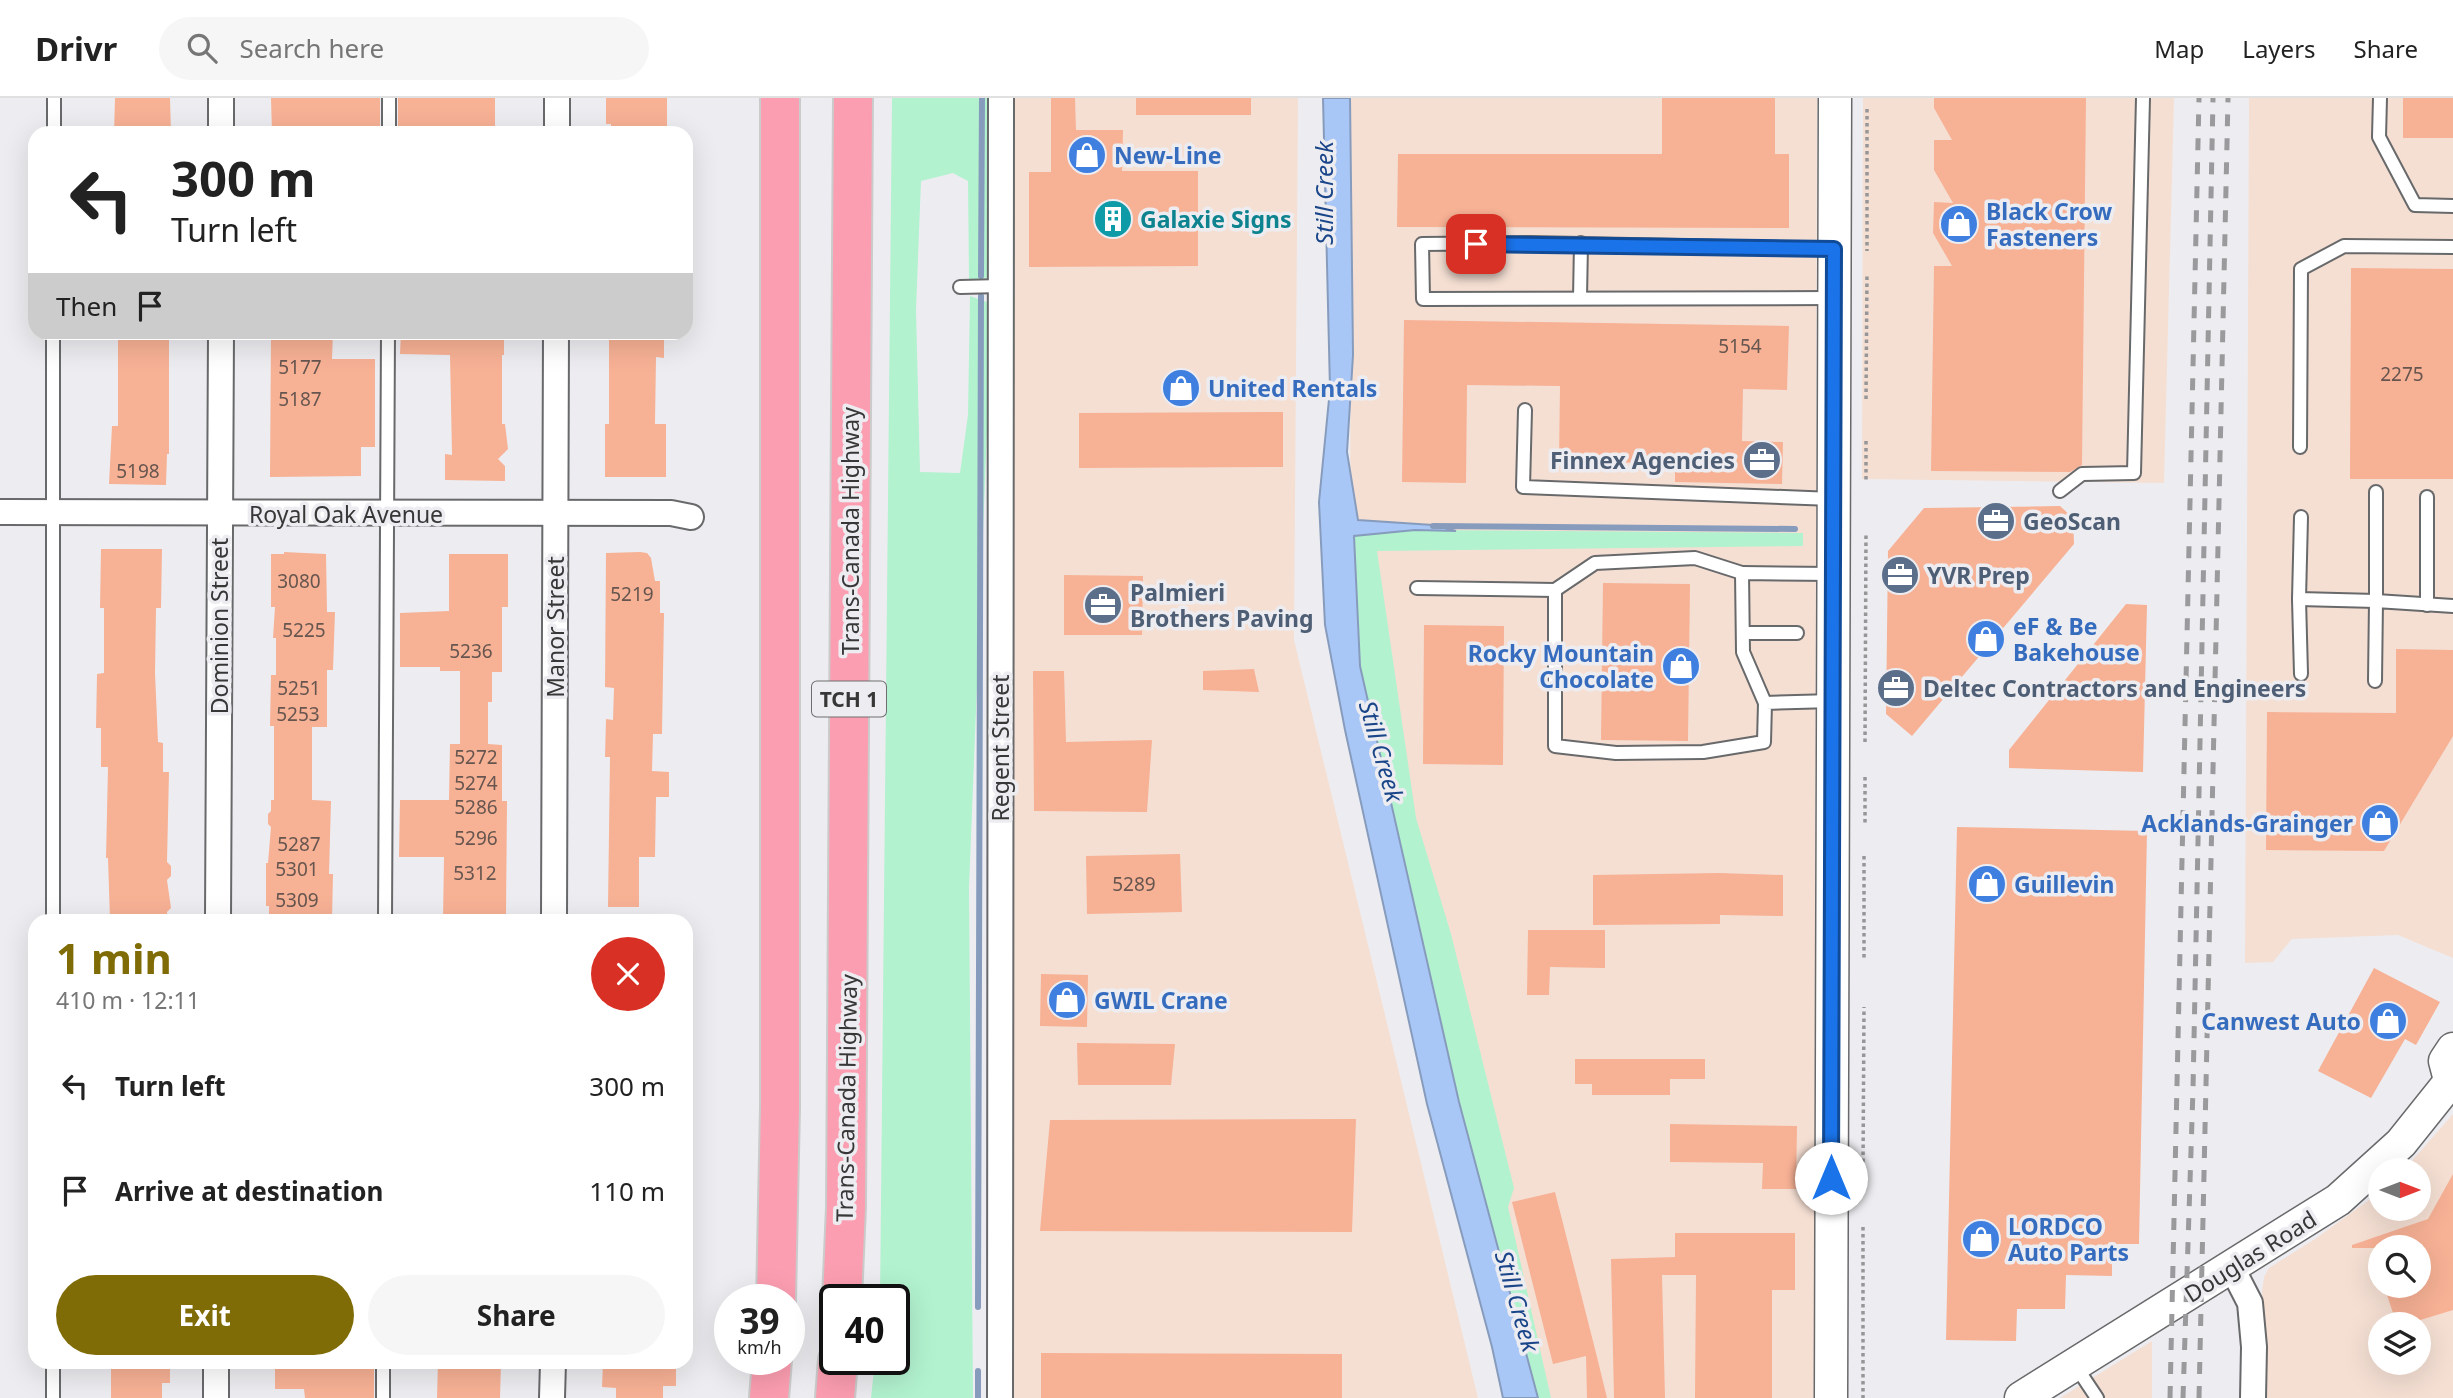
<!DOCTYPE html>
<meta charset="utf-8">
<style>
:root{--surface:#fff;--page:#f6f6f6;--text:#222;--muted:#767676;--line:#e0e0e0;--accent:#806c06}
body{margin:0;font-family:"Noto Sans",sans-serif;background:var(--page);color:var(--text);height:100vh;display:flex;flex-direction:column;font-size:26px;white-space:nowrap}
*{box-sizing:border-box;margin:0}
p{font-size:23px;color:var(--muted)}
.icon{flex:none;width:38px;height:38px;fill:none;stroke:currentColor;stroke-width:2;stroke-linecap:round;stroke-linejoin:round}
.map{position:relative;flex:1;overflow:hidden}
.side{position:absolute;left:28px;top:816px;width:665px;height:455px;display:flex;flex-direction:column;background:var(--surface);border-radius:21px;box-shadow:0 7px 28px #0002}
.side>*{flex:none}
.banner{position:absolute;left:28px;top:28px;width:665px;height:214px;border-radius:21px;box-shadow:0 7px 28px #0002;background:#fff;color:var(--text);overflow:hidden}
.needle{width:46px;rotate:90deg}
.buttons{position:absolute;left:2368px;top:1060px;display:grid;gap:14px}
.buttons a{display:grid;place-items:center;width:63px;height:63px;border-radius:50%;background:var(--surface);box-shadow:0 7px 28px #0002;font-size:35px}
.speed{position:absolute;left:714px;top:1186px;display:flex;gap:14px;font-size:35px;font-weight:700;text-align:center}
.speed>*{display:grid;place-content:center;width:91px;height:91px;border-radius:50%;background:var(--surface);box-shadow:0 7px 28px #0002;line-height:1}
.speed small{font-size:18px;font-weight:400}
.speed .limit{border:4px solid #111;border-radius:10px;background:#fff;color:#111}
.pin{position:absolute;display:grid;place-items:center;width:60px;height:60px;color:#fff;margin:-30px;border-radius:14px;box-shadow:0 4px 10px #0006}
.me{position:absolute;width:77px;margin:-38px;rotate:0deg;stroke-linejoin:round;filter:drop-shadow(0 0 5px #0008)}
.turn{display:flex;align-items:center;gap:24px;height:147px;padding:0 28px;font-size:32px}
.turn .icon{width:91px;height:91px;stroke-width:2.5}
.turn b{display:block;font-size:49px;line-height:60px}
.then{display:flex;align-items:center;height:66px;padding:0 28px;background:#0003;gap:14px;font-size:26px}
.round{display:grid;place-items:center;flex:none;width:74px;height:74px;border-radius:37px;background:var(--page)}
.head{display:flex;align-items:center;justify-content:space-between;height:119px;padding:0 28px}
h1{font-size:42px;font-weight:700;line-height:52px;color:var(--accent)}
.button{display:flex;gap:14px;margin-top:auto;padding:14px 28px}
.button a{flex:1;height:80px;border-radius:42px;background:var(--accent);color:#fff;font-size:28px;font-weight:700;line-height:80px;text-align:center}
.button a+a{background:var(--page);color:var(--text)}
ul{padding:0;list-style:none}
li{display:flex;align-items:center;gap:21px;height:105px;padding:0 28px}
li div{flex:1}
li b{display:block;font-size:26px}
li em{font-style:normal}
header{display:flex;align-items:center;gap:42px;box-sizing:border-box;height:98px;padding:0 35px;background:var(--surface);border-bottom:2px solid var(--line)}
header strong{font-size:33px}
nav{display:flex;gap:38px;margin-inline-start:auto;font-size:24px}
.search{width:490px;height:63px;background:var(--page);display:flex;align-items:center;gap:18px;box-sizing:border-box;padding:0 24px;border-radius:38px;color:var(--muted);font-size:26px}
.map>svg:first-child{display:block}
</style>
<header>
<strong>Drivr</strong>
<div class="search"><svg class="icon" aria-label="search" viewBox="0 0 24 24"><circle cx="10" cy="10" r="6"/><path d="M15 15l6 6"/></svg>Search here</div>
<nav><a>Map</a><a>Layers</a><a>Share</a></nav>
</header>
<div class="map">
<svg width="2453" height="1300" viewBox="0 0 2453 1300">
<rect width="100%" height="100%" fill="#ededf1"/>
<g fill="#f5dfd3" fill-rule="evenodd">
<polygon points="1014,0 1298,0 1294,542 1478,1300 1010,1300"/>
<polygon points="1351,0 1817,0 1814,1300 1545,1300 1350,499"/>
<polygon points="1863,0 2174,0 2164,385 1862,381"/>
<polygon points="2249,0 2453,0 2453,860 2398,837 2292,841 2273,864 2245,865"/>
<path d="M2453 1016V1300H2264L2265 1240 2262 1194 2264 1179 2269 1170 2315 1141 2380 1094V1111H2418V1073H2403ZM2380 1150H2418V1188H2380ZM2380 1227H2418V1265H2380Z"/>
<polygon points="2152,1243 2152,1300 2060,1300"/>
</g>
<g fill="#b2f2cf">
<polygon points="892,0 989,0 987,179 978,184 969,181 968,83 953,75 921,83 916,212 920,374 960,375 968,317 970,198 987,204 987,332 969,790 973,1300 871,1300 875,1262 894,1262 894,1202 880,1202"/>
<polygon points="1415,432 1803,435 1803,448 1377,453 1416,720 1451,836 1514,1090 1508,1109 1551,1300 1538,1300 1459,1004 1360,568 1354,438"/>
</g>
<polygon fill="#a9c7f6" stroke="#879cbd" stroke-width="2" points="1323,0 1350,0 1353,257 1347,354 1358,422 1433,427 1456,433 1415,432 1354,438 1360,568 1459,1004 1538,1300 1503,1300 1492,1249 1427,1006 1345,632 1325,527 1319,404 1330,291"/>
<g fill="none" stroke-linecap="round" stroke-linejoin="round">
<g stroke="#879cbd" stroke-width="6">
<polyline points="981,178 982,0"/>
<polyline points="1433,428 1795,431"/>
<polyline points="978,1209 981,198"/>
<polyline points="978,1300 978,1273"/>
</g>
</g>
<g fill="#f7b195">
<polygon points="115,0 170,0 171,35 114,35"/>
<polygon points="271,0 380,0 380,33 272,35"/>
<polygon points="398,0 495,0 495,34 401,34 398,33"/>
<polygon points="606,0 667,0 667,34 611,35 611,26 606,26"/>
<polygon points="1051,0 1075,0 1076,32 1123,32 1122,73 1198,73 1198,168 1029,169 1029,74 1051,74"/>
<rect x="1136" y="0" width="115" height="17"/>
<polygon points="1662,0 1775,0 1775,56 1789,56 1789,130 1397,129 1398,56 1662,56"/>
<polygon points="1934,0 2086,0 2082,367 2070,374 1931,373 1934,168 1952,168 1933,135 1934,104 1953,105 1934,72 1934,42 1952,42 1934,10"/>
<rect x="2403" y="0" width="50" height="40"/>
<polygon points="2351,170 2453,171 2453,381 2350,381"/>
<polygon points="1404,222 1789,228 1787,292 1743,291 1742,343 1783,344 1782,386 1675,384 1675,365 1559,364 1560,288 1467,287 1466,385 1402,384"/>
<polygon points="118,234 169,234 169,356 167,356 166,387 109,386 112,328 118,328"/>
<polygon points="271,234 333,234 332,261 375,261 375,349 361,349 361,378 270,379"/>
<polygon points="401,234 504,234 504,257 502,257 502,326 505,326 508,351 498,361 505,368 505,383 445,382 445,356 452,357 450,257 400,256"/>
<polygon points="609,234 664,234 664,260 656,259 655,326 666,326 666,379 605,379 605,326 609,326"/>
<polygon points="1283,314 1283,369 1079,370 1079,315"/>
<polygon points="2060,408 2073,420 2074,446 1912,638 1886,616 1888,453 1924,410"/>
<polygon points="101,451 162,451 161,510 156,510 155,575 158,644 163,645 163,674 169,674 167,764 171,768 171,778 167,782 171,810 167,814 167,822 110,822 108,760 106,760 108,669 101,669 101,630 96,630 97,576 104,575 104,510 100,510"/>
<polygon points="284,454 326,456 327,514 335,514 333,572 327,572 327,629 312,629 312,702 331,703 329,776 333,776 332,822 269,820 269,808 266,808 266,765 268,765 271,729 268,726 268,716 271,713 271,702 274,702 274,628 270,628 271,577 276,577 276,540 273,540 275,509 271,509 271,456 284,456"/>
<polygon points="640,454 647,455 651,460 655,483 660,483 660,515 664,515 662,636 653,636 652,673 669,674 669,699 656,699 655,759 639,759 639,809 608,809 610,659 605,659 606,621 613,622 614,590 605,589 606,455"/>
<polygon points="449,456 508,456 508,509 502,509 502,574 492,574 492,604 488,604 488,646 502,647 502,703 507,703 506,816 504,816 503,822 443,822 444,759 399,759 400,702 449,702 450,646 460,646 460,573 440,573 440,569 400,569 400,515 449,513"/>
<polygon points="1064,477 1143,478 1142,537 1064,537"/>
<polygon points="1603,485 1690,486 1688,643 1601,642"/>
<polygon points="2126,506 2147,507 2143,674 2009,670 2009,652"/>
<polygon points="1424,527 1504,528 1503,667 1423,666"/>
<polygon points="2396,551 2453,552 2453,638 2384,753 2266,752 2267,614 2396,615"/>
<polygon points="1254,571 1259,594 1203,592 1203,573"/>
<polygon points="1033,573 1064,573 1066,644 1152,642 1147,714 1034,713"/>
<polygon points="1957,729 2147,733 2139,1146 2112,1146 2112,1178 2066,1177 2065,1211 2017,1211 2016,1243 1946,1242"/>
<polygon points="1180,756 1182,814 1087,816 1086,758"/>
<polygon points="1719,775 1783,777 1783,818 1720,817 1720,826 1593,827 1593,777"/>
<polygon points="1528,832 1605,832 1605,870 1550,869 1549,897 1527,897"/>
<polygon points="2374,870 2440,904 2416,947 2405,941 2371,1000 2318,973"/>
<polygon points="1041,876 1088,877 1087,929 1040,928"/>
<polygon points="1077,945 1175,946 1171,987 1078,987"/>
<polygon points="1575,961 1705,961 1705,981 1670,981 1670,997 1592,997 1592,986 1575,986"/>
<polygon points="1356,1021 1352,1134 1040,1133 1050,1022"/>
<polygon points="1670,1026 1797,1028 1796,1091 1762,1091 1763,1065 1670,1064"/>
<polygon points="2453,1076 2453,1212 2404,1227 2397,1227 2384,1188 2418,1188 2418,1150 2352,1150 2352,1147 2428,1121"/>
<polygon points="1555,1094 1596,1255 1607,1300 1587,1300 1586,1258 1553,1266 1512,1104"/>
<polygon points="1675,1135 1795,1135 1795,1192 1772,1192 1772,1300 1695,1300 1696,1177 1662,1177 1665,1300 1614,1300 1611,1161 1675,1159"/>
<polygon points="1041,1255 1342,1256 1342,1300 1041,1300"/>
<polygon points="438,1264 501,1264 500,1300 437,1300"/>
<polygon points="603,1264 671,1264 671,1271 676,1271 676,1288 663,1288 663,1300 616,1300 616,1290 602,1289"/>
<polygon points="111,1267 170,1268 170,1285 162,1285 162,1300 111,1300"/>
<polygon points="275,1267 374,1267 374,1300 305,1300 304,1291 275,1291"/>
</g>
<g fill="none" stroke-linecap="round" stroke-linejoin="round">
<defs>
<g id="service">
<polyline points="2380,0 2379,39 2415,107 2453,108"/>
<polyline points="54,35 54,0"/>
<polyline points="389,35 389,0"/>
<polyline points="1834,151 1531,145 1422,146 1423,201 1834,200"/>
<polyline points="960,189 1001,188"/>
<polyline points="1580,200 1581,145"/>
<polyline points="53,234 53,822"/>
<polyline points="1525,312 1523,389 1833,401"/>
<polyline points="2300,349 2301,171 2344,148 2453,149"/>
<polyline points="2060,393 2082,376 2134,375 2143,0"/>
<polyline points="2427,399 2427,507"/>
<polyline points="2301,419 2299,501 2376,503 2376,394"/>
<polyline points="1742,475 1695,460 1595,465 1555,492 1555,648 1616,655 1703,654 1764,644 1765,605 1833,603"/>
<polyline points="1417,490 1555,492"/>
<polyline points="2299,501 2301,576"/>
<polyline points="1743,535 1797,535"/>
<polyline points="2375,583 2376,503 2453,508"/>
<polyline points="1765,605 1743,554 1742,475 1833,476"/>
<polyline points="385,822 388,234"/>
<polyline points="53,1264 53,1300"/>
<polyline points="2075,1267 2097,1300"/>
<polyline points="383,1300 383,1264"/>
</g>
<g id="minor">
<polyline points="221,35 221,0"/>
<polyline points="557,35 557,0"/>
<polyline points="0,414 671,415 691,419"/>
<polyline points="218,822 221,234"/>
<polyline points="554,822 556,234"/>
<polyline points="2232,1170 2250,1205 2254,1249 2253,1300"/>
<polyline points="216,1300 216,1264"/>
<polyline points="552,1300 553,1264"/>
<polyline points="1000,1300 1001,0"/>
</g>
<g id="tertiary">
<polyline points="2450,982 2445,963 2453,951"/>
<polyline points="1831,1300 1835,0"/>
<polyline points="2021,1300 2338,1102 2401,1045 2453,980"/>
</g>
<g id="motorway">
<polyline points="776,1202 780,1009 780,0"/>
<polyline points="842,1202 846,1109 853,0"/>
<polyline points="769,1300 772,1262"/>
<polyline points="835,1300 838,1262"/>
</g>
</defs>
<use href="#service" stroke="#68696b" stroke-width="16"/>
<use href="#minor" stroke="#68696b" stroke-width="28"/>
<use href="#tertiary" stroke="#68696b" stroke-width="35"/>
<use href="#motorway" stroke="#cbcbcb" stroke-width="42"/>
<g stroke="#969698" stroke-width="3.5" stroke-dasharray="3.5 3.5" stroke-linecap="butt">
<polyline points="1867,11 1867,153"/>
<polyline points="1866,301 1867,176"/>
<polyline points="1866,343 1866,384"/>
<polyline points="1865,644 1866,434"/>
<polyline points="1865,679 1865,725"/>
<polyline points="1864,758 1864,863"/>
<polyline points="1863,1071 1864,909"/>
<polyline points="1863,1129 1863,1300"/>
</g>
<use href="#service" stroke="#fff" stroke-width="12"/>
<use href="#minor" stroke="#fff" stroke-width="24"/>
<use href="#tertiary" stroke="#fff" stroke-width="32"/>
<use href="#motorway" stroke="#fc9eb1" stroke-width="38"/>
<g stroke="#9a9a9c" stroke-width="5" stroke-dasharray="12 12" stroke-linecap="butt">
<polyline points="2170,1300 2199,0"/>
<polyline points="2183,1300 2193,991 2213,0"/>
<polyline points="2199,1300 2228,0"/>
</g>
</g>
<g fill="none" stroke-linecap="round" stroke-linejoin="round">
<defs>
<polyline id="route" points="1476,146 1834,151 1831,1080"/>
</defs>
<use href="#route" stroke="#114b97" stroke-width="18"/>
<use href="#route" stroke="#1a73e8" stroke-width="12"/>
</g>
<defs>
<symbol id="shop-disc" viewBox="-11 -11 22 22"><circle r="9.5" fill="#3f7fe0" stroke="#ededf1"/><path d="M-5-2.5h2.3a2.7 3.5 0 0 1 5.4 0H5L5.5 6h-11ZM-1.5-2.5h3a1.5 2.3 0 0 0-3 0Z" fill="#fff"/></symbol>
<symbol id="building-disc" viewBox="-11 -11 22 22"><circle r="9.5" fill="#0f9aa8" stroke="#ededf1"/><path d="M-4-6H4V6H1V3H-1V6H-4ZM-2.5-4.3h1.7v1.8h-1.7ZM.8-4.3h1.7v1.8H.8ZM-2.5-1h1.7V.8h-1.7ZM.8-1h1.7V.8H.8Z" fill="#fff"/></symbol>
<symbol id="office-disc" viewBox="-11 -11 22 22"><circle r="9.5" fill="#5c6f8a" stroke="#ededf1"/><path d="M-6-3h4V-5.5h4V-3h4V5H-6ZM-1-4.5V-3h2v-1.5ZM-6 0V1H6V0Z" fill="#fff"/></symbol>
</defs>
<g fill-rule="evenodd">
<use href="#shop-disc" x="1065" y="35" width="44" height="44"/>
<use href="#building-disc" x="1091" y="99" width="44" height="44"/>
<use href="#shop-disc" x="1937" y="104" width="44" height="44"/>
<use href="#shop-disc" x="1159" y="268" width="44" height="44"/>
<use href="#office-disc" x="1740" y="340" width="44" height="44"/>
<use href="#office-disc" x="1974" y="401" width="44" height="44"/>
<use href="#office-disc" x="1878" y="455" width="44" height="44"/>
<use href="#office-disc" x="1081" y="485" width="44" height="44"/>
<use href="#shop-disc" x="1964" y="519" width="44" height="44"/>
<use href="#shop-disc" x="1659" y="546" width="44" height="44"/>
<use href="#office-disc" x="1874" y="568" width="44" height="44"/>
<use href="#shop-disc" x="2358" y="703" width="44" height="44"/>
<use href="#shop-disc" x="1965" y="764" width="44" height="44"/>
<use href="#shop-disc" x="1045" y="880" width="44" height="44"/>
<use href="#shop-disc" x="2366" y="901" width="44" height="44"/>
<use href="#shop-disc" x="1959" y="1119" width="44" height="44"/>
</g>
<g text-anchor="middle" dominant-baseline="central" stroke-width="7" stroke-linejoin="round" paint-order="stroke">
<g font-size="19" fill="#67564f">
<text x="1740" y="248">5154</text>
<text x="300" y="269">5177</text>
<text x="2402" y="276">2275</text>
<text x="300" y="301">5187</text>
<text x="138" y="373">5198</text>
<text x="299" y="483">3080</text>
<text x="632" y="496">5219</text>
<text x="304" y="532">5225</text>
<text x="471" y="553">5236</text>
<text x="299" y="590">5251</text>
<text x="298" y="616">5253</text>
<text x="476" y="659">5272</text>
<text x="476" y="685">5274</text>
<text x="476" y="709">5286</text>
<text x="476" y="740">5296</text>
<text x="299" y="746">5287</text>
<text x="297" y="771">5301</text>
<text x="475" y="775">5312</text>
<text x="1134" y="786">5289</text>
<text x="297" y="802">5309</text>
</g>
<rect fill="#ededf1" stroke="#6e6e70" stroke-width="2" x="812" y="583.5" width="74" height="35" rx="5"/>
<g font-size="21" font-weight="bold" fill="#373738">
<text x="849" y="601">TCH 1</text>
</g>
<g font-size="23" font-weight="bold" fill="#366cbe" stroke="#ededf1" text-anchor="start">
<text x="1114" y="57">New-Line</text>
<text x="1986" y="113">Black Crow<tspan x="1986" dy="26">Fasteners</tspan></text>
<text x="1208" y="290">United Rentals</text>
<text x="2013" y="528">eF &amp; Be<tspan x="2013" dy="26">Bakehouse</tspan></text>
<text x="1654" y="555" text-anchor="end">Rocky Mountain<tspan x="1654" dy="26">Chocolate</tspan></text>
<text x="2353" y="725" text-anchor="end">Acklands-Grainger</text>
<text x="2014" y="786">Guillevin</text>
<text x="1094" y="902">GWIL Crane</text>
<text x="2361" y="923" text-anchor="end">Canwest Auto</text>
<text x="2008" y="1128">LORDCO<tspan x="2008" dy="26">Auto Parts</tspan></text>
</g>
<g font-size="23" font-weight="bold" fill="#0d838f" stroke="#ededf1" text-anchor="start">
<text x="1140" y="121">Galaxie Signs</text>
</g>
<g font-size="23" font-weight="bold" fill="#4e5e75" stroke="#ededf1" text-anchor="start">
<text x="1735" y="362" text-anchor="end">Finnex Agencies</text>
<text x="2023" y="423">GeoScan</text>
<text x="1927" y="477">YVR Prep</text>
<text x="1130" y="494">Palmieri<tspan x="1130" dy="26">Brothers Paving</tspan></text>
<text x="1923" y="590">Deltec Contractors and Engineers</text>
</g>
<g font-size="23" fill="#373738" stroke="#ededf1">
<text x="346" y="416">Royal Oak Avenue</text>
<text transform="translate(850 433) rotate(-90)">Trans-Canada Highway</text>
<text transform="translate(219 528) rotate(-90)">Dominion Street</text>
<text transform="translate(555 529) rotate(-90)">Manor Street</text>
<text transform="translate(1000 650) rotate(-90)">Regent Street</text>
<text transform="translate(846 1000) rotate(-89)">Trans-Canada Highway</text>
<text transform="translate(2250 1158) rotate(-32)">Douglas Road</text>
</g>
<g font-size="24" font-style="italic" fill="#1a4689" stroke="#ededf1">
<text transform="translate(1323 95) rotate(-90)">Still Creek</text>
<text transform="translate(1382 653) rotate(74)">Still Creek</text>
<text transform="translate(1518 1203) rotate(74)">Still Creek</text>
</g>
</g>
</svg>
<div class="buttons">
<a><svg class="needle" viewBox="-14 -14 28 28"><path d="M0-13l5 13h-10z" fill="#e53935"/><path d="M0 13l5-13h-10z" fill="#767676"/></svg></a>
<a><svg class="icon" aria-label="search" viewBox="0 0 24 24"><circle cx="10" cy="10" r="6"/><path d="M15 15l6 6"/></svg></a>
<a><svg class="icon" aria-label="layers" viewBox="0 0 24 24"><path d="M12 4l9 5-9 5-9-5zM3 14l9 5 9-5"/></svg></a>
</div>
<div class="speed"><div>39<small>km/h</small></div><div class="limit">40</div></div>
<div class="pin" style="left:1476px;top:146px;background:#d93025"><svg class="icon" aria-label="arrive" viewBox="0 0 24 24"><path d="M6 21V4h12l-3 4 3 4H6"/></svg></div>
<svg class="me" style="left:1831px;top:1080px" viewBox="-20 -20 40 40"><circle r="19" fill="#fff"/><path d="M0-13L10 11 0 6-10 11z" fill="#1a73e8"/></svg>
<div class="banner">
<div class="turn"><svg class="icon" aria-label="left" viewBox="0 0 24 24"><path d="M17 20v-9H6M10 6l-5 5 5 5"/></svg><div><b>300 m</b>Turn left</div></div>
<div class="then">Then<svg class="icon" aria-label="arrive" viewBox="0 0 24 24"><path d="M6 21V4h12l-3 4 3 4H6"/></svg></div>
</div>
<section class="side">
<div class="head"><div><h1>1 min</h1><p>410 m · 12:11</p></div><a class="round" style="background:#d93025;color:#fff"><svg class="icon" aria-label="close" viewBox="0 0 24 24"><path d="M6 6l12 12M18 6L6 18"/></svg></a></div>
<ul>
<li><svg class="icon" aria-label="left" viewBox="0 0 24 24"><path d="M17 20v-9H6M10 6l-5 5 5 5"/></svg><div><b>Turn left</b></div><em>300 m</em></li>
<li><svg class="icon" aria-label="arrive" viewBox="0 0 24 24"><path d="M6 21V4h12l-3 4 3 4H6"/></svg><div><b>Arrive at destination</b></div><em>110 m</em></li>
</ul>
<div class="button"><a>Exit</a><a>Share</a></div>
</section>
</div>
